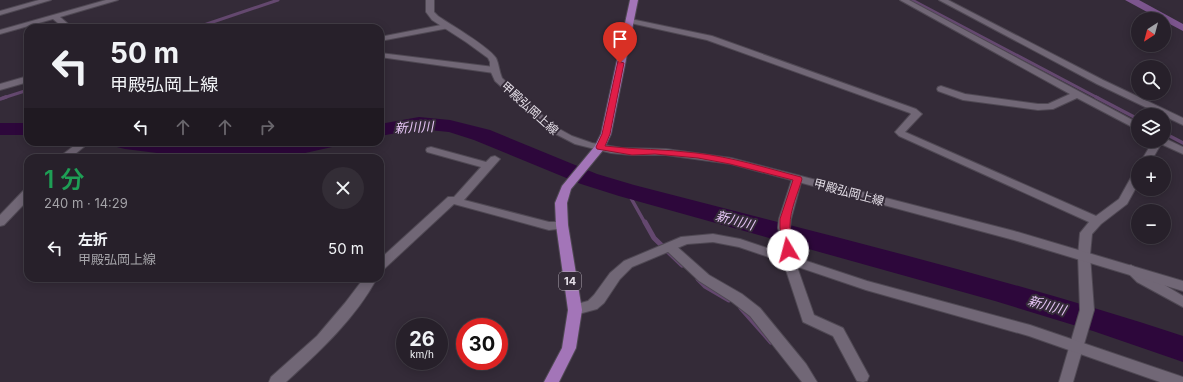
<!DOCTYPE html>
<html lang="ja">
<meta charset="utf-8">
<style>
:root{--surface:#27202a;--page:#332d36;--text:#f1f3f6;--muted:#a4a3a8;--line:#433e47}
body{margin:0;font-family:Inter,"Noto Sans JP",sans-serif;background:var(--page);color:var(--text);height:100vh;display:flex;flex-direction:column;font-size:15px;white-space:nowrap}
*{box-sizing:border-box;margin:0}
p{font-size:13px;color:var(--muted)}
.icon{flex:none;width:22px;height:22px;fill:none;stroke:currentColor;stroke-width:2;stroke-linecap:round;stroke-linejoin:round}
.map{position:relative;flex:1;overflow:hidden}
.drawer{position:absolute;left:24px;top:154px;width:360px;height:128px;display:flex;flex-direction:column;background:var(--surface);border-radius:12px;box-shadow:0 2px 10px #0003,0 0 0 1px var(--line)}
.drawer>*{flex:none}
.banner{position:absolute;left:24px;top:24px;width:360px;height:122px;border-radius:12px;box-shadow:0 2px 10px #0003,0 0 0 1px var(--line);background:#27202a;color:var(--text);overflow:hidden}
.needle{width:26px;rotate:216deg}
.buttons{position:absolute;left:1131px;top:12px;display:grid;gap:8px}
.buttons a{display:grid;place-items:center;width:40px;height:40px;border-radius:50%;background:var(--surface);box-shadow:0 2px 10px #0003,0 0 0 1px var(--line);font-size:20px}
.speed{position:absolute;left:396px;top:318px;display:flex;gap:8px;font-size:20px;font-weight:700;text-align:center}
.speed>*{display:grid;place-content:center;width:52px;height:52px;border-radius:50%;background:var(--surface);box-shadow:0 2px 10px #0003,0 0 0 1px var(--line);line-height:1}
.speed small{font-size:10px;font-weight:400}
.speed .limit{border:6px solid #d22;background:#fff;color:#111}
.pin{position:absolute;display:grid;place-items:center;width:34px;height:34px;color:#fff;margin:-41px -17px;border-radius:50% 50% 50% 0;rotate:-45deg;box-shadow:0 0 4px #0007}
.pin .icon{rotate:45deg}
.me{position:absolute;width:44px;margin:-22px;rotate:352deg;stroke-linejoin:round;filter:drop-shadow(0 0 3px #0008)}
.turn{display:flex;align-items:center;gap:14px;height:84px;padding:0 20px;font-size:18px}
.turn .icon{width:52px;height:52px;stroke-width:2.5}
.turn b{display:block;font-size:28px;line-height:34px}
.lanes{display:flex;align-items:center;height:38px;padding:0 20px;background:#0003;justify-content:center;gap:20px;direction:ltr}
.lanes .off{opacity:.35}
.round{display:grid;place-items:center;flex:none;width:42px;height:42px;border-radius:21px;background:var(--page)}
.overview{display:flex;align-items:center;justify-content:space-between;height:68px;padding:0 20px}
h1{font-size:24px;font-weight:600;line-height:30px;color:#1e9e55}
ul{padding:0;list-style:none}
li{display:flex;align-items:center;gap:12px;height:52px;padding:0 20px}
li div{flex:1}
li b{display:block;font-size:15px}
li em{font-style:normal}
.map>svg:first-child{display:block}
</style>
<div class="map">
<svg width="1183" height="382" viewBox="0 0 1183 382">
<rect width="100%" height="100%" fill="#342b38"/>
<polygon fill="#7c558e" points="1125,0 1139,0 1183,24 1183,31 1164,21 1164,19 1160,19"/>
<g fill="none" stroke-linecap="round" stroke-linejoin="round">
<g stroke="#64486f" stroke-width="3">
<polyline points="912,0 1098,98"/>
<polyline points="195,28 278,0"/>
<polyline points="3,98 28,90"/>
</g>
<g stroke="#64486f" stroke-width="3.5">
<polyline points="1096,97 1138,119"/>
<polyline points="0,99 6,97"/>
<polyline points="1164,133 1183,143"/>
<polyline points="627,191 645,223"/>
</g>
<g stroke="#64486f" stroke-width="5">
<polyline points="645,222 654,238 682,265"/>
<polyline points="698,279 705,286 729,300"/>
<polyline points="741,308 771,342"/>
</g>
<g fill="#2d073b" fill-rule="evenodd">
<path d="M419 117 450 120 490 130 597 174 634 185C818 233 1003 277 1183 336V362L1093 331 995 301 619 196 581 184 474 140 449 132 419 129 380 136V124Z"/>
<rect x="0" y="123" width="28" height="12"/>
<polygon points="114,142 174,142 246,147 266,147 298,142 335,142 332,147 283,158 197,158 125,149 117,147"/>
</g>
<defs>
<g id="minor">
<polygon points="39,0 51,0 0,15 0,11"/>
<polygon points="106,0 118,0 60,17 73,28 64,28 53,19 0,34 0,30"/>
<polygon points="900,0 909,0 1138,123 1138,130 1077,98 1053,109 1038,110 963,100 938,91 937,89 938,87 941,86 965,94 1038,104 1048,104 1070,94"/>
<polygon points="939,0 948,0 1103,80 1183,118 1183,125 1097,84"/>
<polygon points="626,18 712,36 916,109 922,114 905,132 1096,216 1119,199 1134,172 1138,171 1138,184 1127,204 1101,224 1092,234 1090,255 1094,310 1073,382 1059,382 1080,310 1078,255 1080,233 1089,222 899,136 895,132 911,114 910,113 707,40 626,22"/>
<polygon points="446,24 450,26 449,28 380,41 380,37"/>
<polygon points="380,53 494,67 498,70 494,73 380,57"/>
<polygon points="28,76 28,82 0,90 0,84"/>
<polygon points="1164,138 1183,147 1183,154 1161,144 1150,163 1140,163 1153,141 1164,141"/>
<polygon points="79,142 90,142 70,158 58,158"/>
<polygon points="431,147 486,162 491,157 495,156 500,159 464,200 549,222 566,222 568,225 566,228 549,230 454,204 384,269 380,271 380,259 448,197 454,197 481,167 427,152 426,150 427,148"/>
<polygon points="797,176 802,179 791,219 790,228 794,242 794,258 814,315 843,328 869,376 867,381 863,382 857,381 833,336 803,322 782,258 782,242 778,228 779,219 792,179"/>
<polygon points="28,189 28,200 4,225 0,226 0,215 24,190"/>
<polygon points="670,243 674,244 709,275 742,294 760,308 806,364 817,382 802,382 750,316 732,302 699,281 666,250 664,247 666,244"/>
<polygon points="1131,265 1183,296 1183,307 1137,282 1125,270 1127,267"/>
<path d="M364 278H377C355 319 320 351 286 382H269L271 377 317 336 345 303Z"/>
</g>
<g id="secondary">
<path d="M426 0H434V12L438 16C451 25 488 46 496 58 499 64 499 71 502 78L554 126 572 136 592 143 622 148 666 149 731 158 1014 231 1183 281V291L1014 240 731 164 666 155H632L611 153 575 144 548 130 495 81 490 70V62L488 58 466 42 432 20 426 12Z"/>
<polygon points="713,234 740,239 867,281 1030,325 1183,377 1183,382 1160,382 1029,336 866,290 739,247 713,242 687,244 632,267 620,279 604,303 597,309 575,315 570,314 568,310 570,306 588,301 594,295 610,273 624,261 681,237"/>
</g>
<polygon id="primary" points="630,0 638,0 611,134 604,149 571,189 567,203 568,225 582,310 576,348 559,382 544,382 562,348 568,310 556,225 555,203 562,186 595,146 601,134"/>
</defs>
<use href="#minor" stroke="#4f4853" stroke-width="2"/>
<use href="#secondary" stroke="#4f4853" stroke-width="2"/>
<use href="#primary" stroke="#4f4853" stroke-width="2"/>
<use href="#minor" fill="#716776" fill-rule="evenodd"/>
<use href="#secondary" fill="#716776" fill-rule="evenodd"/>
<use href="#primary" fill="#a375b8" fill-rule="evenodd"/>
</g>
<path fill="#e11d48" stroke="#92132f" d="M618 61 624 63 610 134 605 146C635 150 666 149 696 153 732 157 766 168 801 177L802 179C798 193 790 210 790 225 789 234 797 243 792 253H785L780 228V219L793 180 730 164 698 158 655 154 632 155 597 149 596 147 602 134Z"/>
<g text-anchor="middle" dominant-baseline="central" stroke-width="4" stroke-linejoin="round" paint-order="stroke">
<rect fill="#342b38" stroke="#afa8b2" stroke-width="1" x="559" y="272" width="22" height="18" rx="3"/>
<g font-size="11" font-weight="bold" fill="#e4dee7">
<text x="570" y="281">14</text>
</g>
<g font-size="12" fill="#e4dee7" stroke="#342b38">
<text transform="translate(530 108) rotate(42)">甲殿弘岡上線</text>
<text transform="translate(849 192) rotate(15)">甲殿弘岡上線</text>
</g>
<g font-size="13" font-style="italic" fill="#e7c6f7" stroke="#342b38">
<text transform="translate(414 127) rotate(-3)">新川川</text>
<text transform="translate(735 220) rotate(15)">新川川</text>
<text transform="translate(1047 305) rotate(16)">新川川</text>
</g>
</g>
</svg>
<div class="buttons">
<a><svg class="needle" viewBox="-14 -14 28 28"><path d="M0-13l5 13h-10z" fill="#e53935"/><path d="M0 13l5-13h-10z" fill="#a4a3a8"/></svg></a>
<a><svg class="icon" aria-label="search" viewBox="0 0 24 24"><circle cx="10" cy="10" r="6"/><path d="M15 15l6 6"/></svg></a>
<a><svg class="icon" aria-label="layers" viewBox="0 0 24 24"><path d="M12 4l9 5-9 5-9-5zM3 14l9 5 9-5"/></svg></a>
<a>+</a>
<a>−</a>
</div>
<div class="speed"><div>26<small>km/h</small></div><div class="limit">30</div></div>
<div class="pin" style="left:620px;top:63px;background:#d93025"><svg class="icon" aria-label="arrive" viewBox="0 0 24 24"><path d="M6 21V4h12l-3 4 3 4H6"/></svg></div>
<svg class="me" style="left:788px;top:250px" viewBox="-20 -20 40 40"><circle r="19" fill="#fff"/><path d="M0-13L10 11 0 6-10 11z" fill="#e11d48"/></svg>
<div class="banner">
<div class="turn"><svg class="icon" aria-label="left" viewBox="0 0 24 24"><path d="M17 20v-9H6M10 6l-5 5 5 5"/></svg><div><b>50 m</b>甲殿弘岡上線</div></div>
<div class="lanes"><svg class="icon" aria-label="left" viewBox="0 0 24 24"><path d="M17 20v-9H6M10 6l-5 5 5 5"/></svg><svg class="icon off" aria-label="ahead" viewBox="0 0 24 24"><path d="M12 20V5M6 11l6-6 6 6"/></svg><svg class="icon off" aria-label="ahead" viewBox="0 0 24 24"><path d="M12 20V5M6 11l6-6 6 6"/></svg><svg class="icon off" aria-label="right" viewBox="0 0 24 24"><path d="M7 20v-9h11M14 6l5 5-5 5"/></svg></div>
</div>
<section class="drawer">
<div class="overview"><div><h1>1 分</h1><p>240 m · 14:29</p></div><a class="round"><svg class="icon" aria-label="close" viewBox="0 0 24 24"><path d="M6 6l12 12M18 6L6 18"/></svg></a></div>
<ul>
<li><svg class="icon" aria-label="left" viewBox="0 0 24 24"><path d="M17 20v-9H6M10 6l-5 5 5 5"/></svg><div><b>左折</b><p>甲殿弘岡上線</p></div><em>50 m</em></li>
</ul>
</section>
</div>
